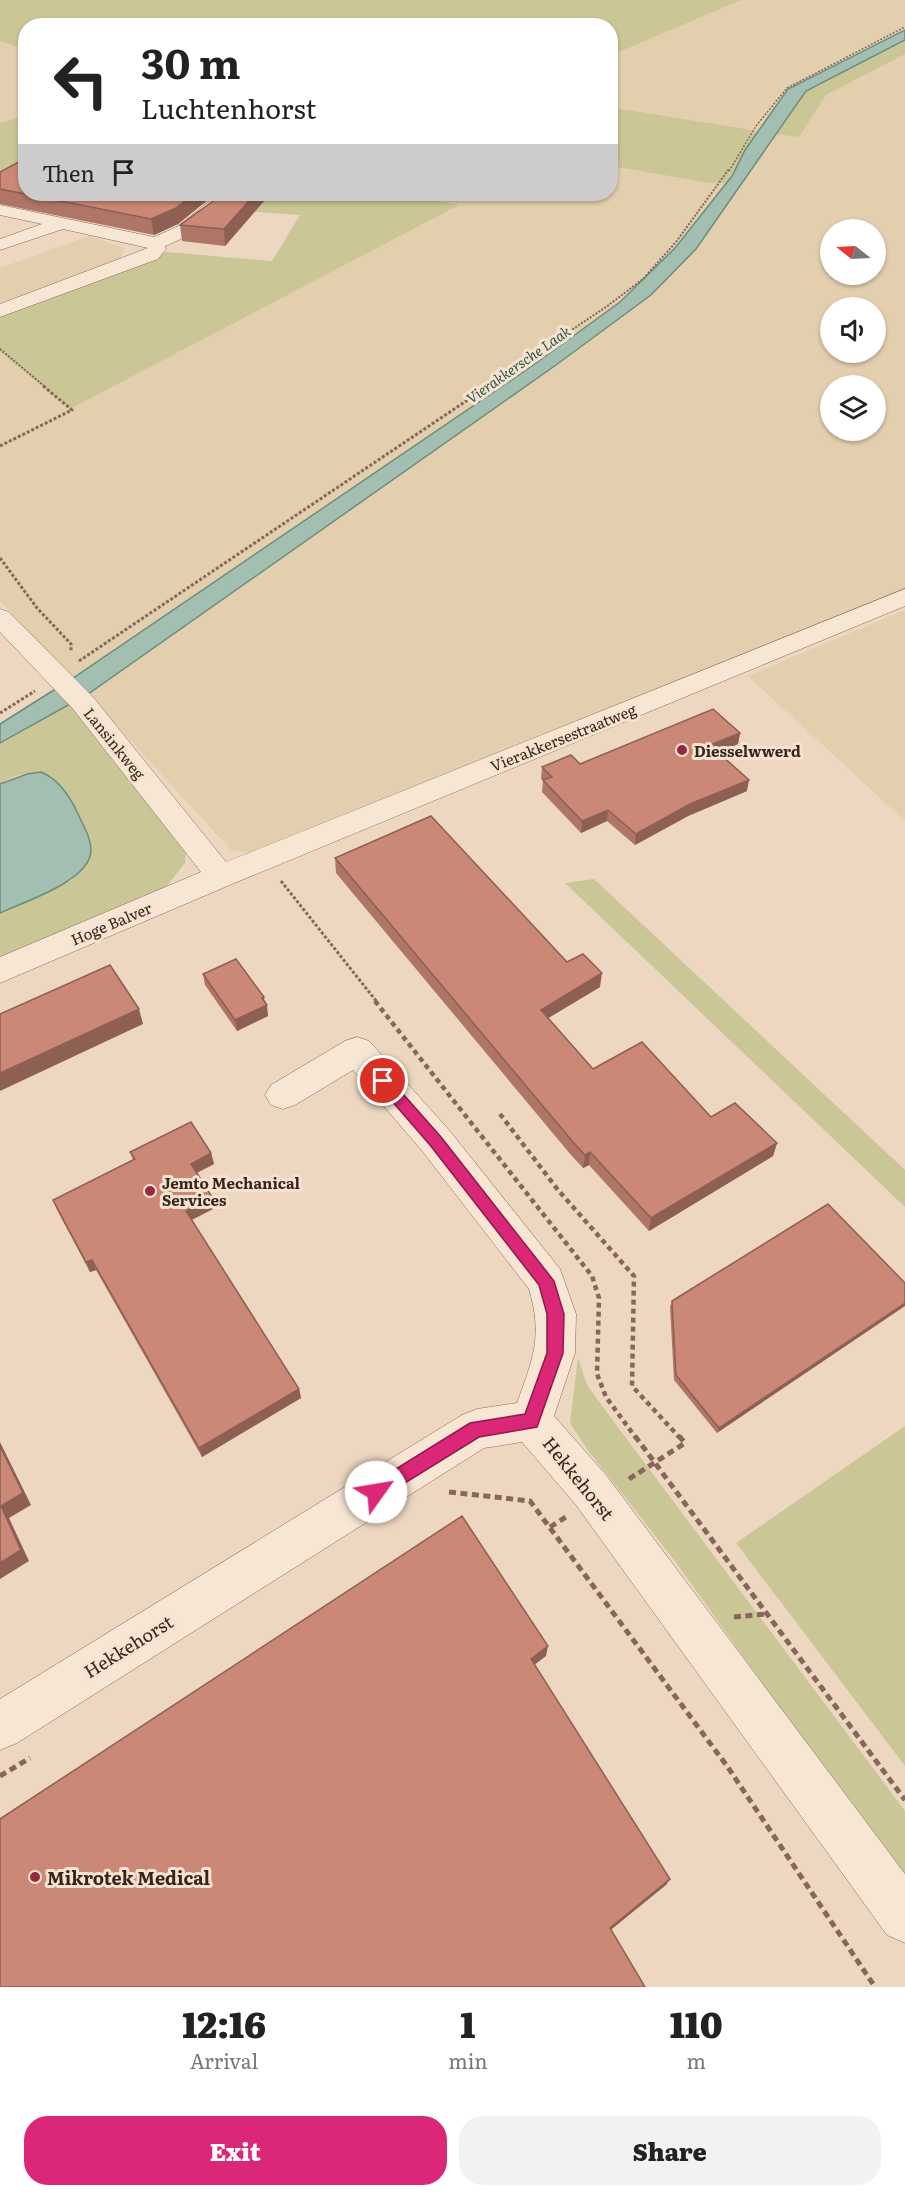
<!DOCTYPE html>
<style>
:root{--surface:#fff;--page:#f2f2f2;--text:#222;--muted:#767676;--accent:#db2777}
body{margin:0;font-family:Literata,serif;background:var(--page);color:var(--text);height:100vh;display:flex;flex-direction:column;font-size:22px;white-space:nowrap}
*{box-sizing:border-box;margin:0}
p{font-size:20px;color:var(--muted)}
.icon{flex:none;width:33px;height:33px;fill:none;stroke:currentColor;stroke-width:2;stroke-linecap:round;stroke-linejoin:round}
.map{position:relative;height:1987px;overflow:hidden}
.details{display:flex;flex-direction:column;background:var(--surface);flex:1}
.details>*{flex:none}
.banner{position:absolute;left:18px;top:18px;width:600px;height:183px;border-radius:24px;box-shadow:0 2px 4px #0004;background:#fff;color:var(--text);overflow:hidden}
.needle{width:39px;rotate:288deg}
.fabs{position:absolute;left:820px;top:219px;display:grid;gap:12px}
.fabs a{display:grid;place-items:center;width:66px;height:66px;border-radius:50%;background:var(--surface);box-shadow:0 2px 4px #0004;font-size:30px}
.pin{position:absolute;display:grid;place-items:center;width:51px;height:51px;color:#fff;margin:-26px;border:3px solid #fff;border-radius:50%;box-shadow:0 2px 6px #0007}
.me{position:absolute;width:66px;margin:-33px;rotate:58deg;stroke-linejoin:round;filter:drop-shadow(0 0 4px #0008)}
.turn{display:flex;align-items:center;gap:21px;height:126px;padding:0 24px;font-size:27px}
.turn .icon{width:78px;height:78px;stroke-width:2.5}
.turn b{display:block;font-size:42px;line-height:51px}
.then{display:flex;align-items:center;height:57px;padding:0 24px;background:#0003;gap:12px;font-size:22px}
.eta{display:flex;justify-content:space-evenly;align-items:center;height:102px;text-align:center}
.eta b{font-size:36px;font-weight:800;line-height:42px}
.cta{display:flex;gap:12px;margin-top:auto;padding:12px 24px}
.cta a{flex:1;height:69px;border-radius:24px;background:var(--accent);color:#fff;font-size:24px;font-weight:800;line-height:69px;text-align:center}
.cta a+a{background:var(--page);color:var(--text)}
.map>svg:first-child{display:block}
</style>
<div class="map">
<svg width="905" height="1987" viewBox="0 0 905 1987">
<rect width="100%" height="100%" fill="#edd7c1"/>
<g fill="#e3cfae" fill-rule="evenodd">
<polygon points="741,0 905,0 905,30 788,89 758,131 611,107 610,58 613,55"/>
<polygon points="0,41 26,49 25,173 0,188"/>
<path d="M905 54V590L255 854 231 850 88 694 556 365 651 295 696 249 777 134 799 136 826 95ZM831 230H876V274H831ZM831 308H876V352H831ZM831 386H876V430H831Z"/>
<polygon points="611,166 709,183 726,183 675,248 620,302 532,366 73,678 0,601 0,352 70,409 458,205 397,194 610,194"/>
<polygon points="89,236 124,248 119,263 0,307 0,268"/>
<polygon points="905,610 905,821 748,676"/>
</g>
<g fill="#cbc695">
<polygon points="0,0 741,0 617,53 611,58 610,26 26,26 25,49 0,41"/>
<polygon points="905,40 905,54 826,95 799,137 777,134 806,91"/>
<polygon points="610,107 758,131 726,183 709,183 611,166"/>
<polygon points="25,116 25,166 0,181 0,123"/>
<polygon points="269,194 397,194 459,205 70,409 0,352 0,314 167,252 272,261 300,215 214,209"/>
<path d="M88 694 186 851 185 863 163 891 0 963V913L72 880 90 838C70 797 53 751 0 784V743Z"/>
<polygon points="594,879 905,1170 905,1207 565,883"/>
<polygon points="578,1358 587,1385 617,1426 905,1811 905,1884 675,1561 587,1449 570,1423"/>
<polygon points="905,1426 905,1766 736,1543"/>
</g>
<g fill="#a3bfb1" stroke="#6b8d7d" stroke-width="1.5">
<polygon points="905,30 905,40 806,91 696,249 651,295 556,365 88,694 0,743 0,724 73,678 532,366 620,302 675,248 732,176 745,150 788,89"/>
<path d="M41 772C58 779 71 798 79 816 84 827 91 838 91 850 91 881 23 902 0 913V784L27 774Z"/>
</g>
<g fill="none" stroke-linecap="round" stroke-linejoin="round">
<defs>
<g id="minor">
<path d="M218 194H235C219 216 190 237 165 246L166 249 158 259 0 317V304L148 248 63 229 0 250V239L42 224 0 215V205L154 237 179 226Z"/>
<polygon points="905,589 905,606 232,884 0,983 0,957 201,872 73,709 0,632 0,609 9,612 93,697 226,862"/>
<path d="M357 1037 369 1041 449 1130 560 1269 576 1314 575 1353 554 1416 606 1475 905 1874V1943L887 1935 576 1505 522 1442 484 1448 17 1743 0 1750V1699L462 1415 477 1409 517 1403C533 1359 543 1336 529 1289L423 1152 353 1070 295 1105 283 1109 271 1105 265 1095 271 1085 345 1041Z"/>
</g>
</defs>
<use href="#minor" stroke="#866759" stroke-width="1"/>
<polyline stroke="#866759" stroke-width="1.5" stroke-dasharray="2 1.5" stroke-linecap="butt" points="729,171 756,126 787,88 905,27"/>
<g stroke="#866759" stroke-width="2" stroke-dasharray="2 1.5" stroke-linecap="butt">
<polyline points="0,349 44,386"/>
<polyline points="488,386 606,307 643,279 676,242 729,169"/>
</g>
<g stroke="#866759" stroke-width="3" stroke-dasharray="3 2" stroke-linecap="butt">
<polyline points="0,446 72,410 42,385"/>
<polyline points="0,558 37,608 71,644 71,651"/>
<polyline points="79,661 490,385"/>
<polyline points="0,713 35,691"/>
<polyline points="281,881 377,1002"/>
</g>
<g stroke="#866759" stroke-width="4.5" stroke-dasharray="5 4" stroke-linecap="butt">
<polyline points="375,1001 592,1276 599,1298 597,1374 606,1397 636,1438"/>
<polyline points="500,1114 558,1190 634,1276 632,1386 680,1438"/>
</g>
<g stroke="#866759" stroke-width="5" stroke-dasharray="7 4.5" stroke-linecap="butt">
<polyline points="635,1436 905,1800"/>
<polyline points="629,1479 685,1443 679,1436"/>
<polyline points="449,1492 530,1501 727,1766 875,1987"/>
<polyline points="550,1527 566,1517"/>
<polyline points="734,1617 766,1614"/>
<polyline points="0,1776 30,1758"/>
</g>
<use href="#minor" fill="#f8e6d4" fill-rule="evenodd"/>
</g>
<g fill="#af7566">
<polygon points="0,172 26,194 215,194 178,224 154,235 0,204"/>
<polygon points="223,194 270,194 225,246 182,241 180,225"/>
<polygon points="740,733 738,744 718,753 747,791 688,816 635,845 607,821 581,833 542,792 543,780 541,779 542,767 580,764"/>
<polygon points="335,858 567,962 600,987 548,1018 593,1069 777,1143 773,1156 649,1231 589,1165 583,1168 571,1155 336,873"/>
<polygon points="203,974 265,1002 268,1016 237,1031 205,985"/>
<polygon points="130,1152 211,1153 214,1164 197,1173 212,1197 215,1208 192,1220 299,1389 301,1398 202,1457 96,1270 90,1272 57,1210 53,1200 133,1160"/>
<polygon points="828,1204 717,1433 674,1380 670,1307 672,1301"/>
</g>
<g fill="#8e5f53">
<polygon points="194,194 215,194 178,224 154,235 151,219"/>
<polygon points="255,194 270,194 225,246 224,229"/>
<polygon points="740,733 738,744 708,757 710,745"/>
<polygon points="749,780 747,791 688,816 635,845 636,834 690,804"/>
<polygon points="608,810 607,821 581,833 582,821"/>
<polygon points="602,973 600,987 540,1023 541,1010"/>
<polygon points="264,997 265,1005 267,1005 268,1016 237,1031 235,1020"/>
<polygon points="139,1009 143,1024 0,1091 0,1073"/>
<polygon points="777,1143 773,1156 649,1231 651,1218"/>
<polygon points="590,1152 589,1165 583,1168 585,1155"/>
<polygon points="211,1153 214,1164 194,1174 191,1164"/>
<polygon points="212,1197 215,1208 189,1221 186,1211"/>
<polygon points="92,1260 96,1270 90,1272 86,1262"/>
<polygon points="905,1303 905,1306 717,1433 719,1428"/>
<polygon points="299,1389 301,1398 202,1457 199,1448"/>
<polygon points="0,1442 31,1505 9,1518 29,1561 0,1579"/>
<polygon points="548,1646 546,1656 529,1669 531,1659"/>
<polygon points="670,1879 666,1885 607,1933 610,1928"/>
</g>
<g fill="#cb8877" stroke="#8e5f53" stroke-width="1.5">
<polygon points="26,158 26,194 194,194 176,208 151,219 0,189 0,172"/>
<polygon points="223,194 255,194 224,229 180,225"/>
<polygon points="713,709 740,733 710,745 749,780 690,804 636,834 608,810 582,821 543,780 552,777 542,767 571,755 580,764"/>
<polygon points="431,816 567,962 583,954 602,973 541,1010 593,1069 642,1042 711,1117 735,1103 777,1143 651,1218 590,1152 585,1155 573,1142 335,858"/>
<polygon points="236,959 264,997 262,998 267,1005 235,1020 203,974"/>
<polygon points="110,965 139,1009 0,1073 0,1014"/>
<polygon points="191,1122 211,1153 191,1164 212,1197 186,1211 299,1389 199,1448 92,1260 86,1262 53,1200 135,1159 130,1152"/>
<polygon points="828,1204 905,1283 905,1303 719,1428 676,1375 672,1301"/>
<polygon points="0,1446 23,1493 1,1506 21,1550 0,1563"/>
<polygon points="462,1516 548,1646 531,1659 670,1879 610,1928 645,1987 0,1987 0,1819"/>
</g>
<polygon fill="#db2777" stroke="#8e194d" stroke-width="1.5" points="383,1075 388,1077 441,1137 554,1281 564,1314 563,1353 537,1427 479,1437 376,1501 370,1498 367,1492 370,1485 470,1423 525,1414 547,1353 547,1314 539,1285 430,1145 378,1085 376,1081 378,1077"/>
<g fill="#942940" stroke="#f5e3d0" stroke-width="2">
<circle cx="682" cy="750" r="6"/>
<circle cx="150" cy="1191" r="6"/>
<circle cx="35" cy="1877" r="6"/>
</g>
<g text-anchor="middle" dominant-baseline="central" stroke-width="6" stroke-linejoin="round" paint-order="stroke">
<g font-size="14" font-style="italic" fill="#2c564a" stroke="#f5e3d0">
<text transform="translate(518 364) rotate(-35)">Vierakkersche Laak</text>
</g>
<g font-size="15" fill="#36241d" stroke="#f5e3d0">
<text transform="translate(563 737) rotate(-22)">Vierakkersestraatweg</text>
<text transform="translate(115 743) rotate(51)">Lansinkweg</text>
<text transform="translate(111 923) rotate(-23)">Hoge Balver</text>
</g>
<g font-size="15" font-weight="bold" fill="#36241d" stroke="#f5e3d0" text-anchor="start">
<text x="694" y="750">Diesselwwerd</text>
<text x="162" y="1182">Jemto Mechanical<tspan x="162" dy="17">Services</tspan></text>
</g>
<g font-size="18" fill="#36241d" stroke="#f5e3d0">
<text transform="translate(579 1478) rotate(51)">Hekkehorst</text>
<text transform="translate(128 1646) rotate(-32)">Hekkehorst</text>
</g>
<g font-size="18" font-weight="bold" fill="#36241d" stroke="#f5e3d0" text-anchor="start">
<text x="47" y="1877">Mikrotek Medical</text>
</g>
</g>
</svg>
<div class="fabs">
<a><svg class="needle" viewBox="-14 -14 28 28"><path d="M0-13l5 13h-10z" fill="#e53935"/><path d="M0 13l5-13h-10z" fill="#767676"/></svg></a>
<a><svg class="icon" aria-label="sound" viewBox="0 0 24 24"><path d="M4 9h4l5-4v14l-5-4H4zM17 9q2 3 0 6"/></svg></a>
<a><svg class="icon" aria-label="layers" viewBox="0 0 24 24"><path d="M12 4l9 5-9 5-9-5zM3 14l9 5 9-5"/></svg></a>
</div>
<div class="pin" style="left:383px;top:1081px;background:#d93025"><svg class="icon" aria-label="arrive" viewBox="0 0 24 24"><path d="M6 21V4h12l-3 4 3 4H6"/></svg></div>
<svg class="me" style="left:376px;top:1492px" viewBox="-20 -20 40 40"><circle r="19" fill="#fff"/><path d="M0-13L10 11 0 6-10 11z" fill="#db2777"/></svg>
<div class="banner">
<div class="turn"><svg class="icon" aria-label="left" viewBox="0 0 24 24"><path d="M17 20v-9H6M10 6l-5 5 5 5"/></svg><div><b>30 m</b>Luchtenhorst</div></div>
<div class="then">Then<svg class="icon" aria-label="arrive" viewBox="0 0 24 24"><path d="M6 21V4h12l-3 4 3 4H6"/></svg></div>
</div>
</div>
<section class="details">
<div class="eta">
<div><b>12:16</b><p>Arrival</p></div>
<div><b>1</b><p>min</p></div>
<div><b>110</b><p>m</p></div>
</div>
<div class="cta"><a>Exit</a><a>Share</a></div>
</section>
